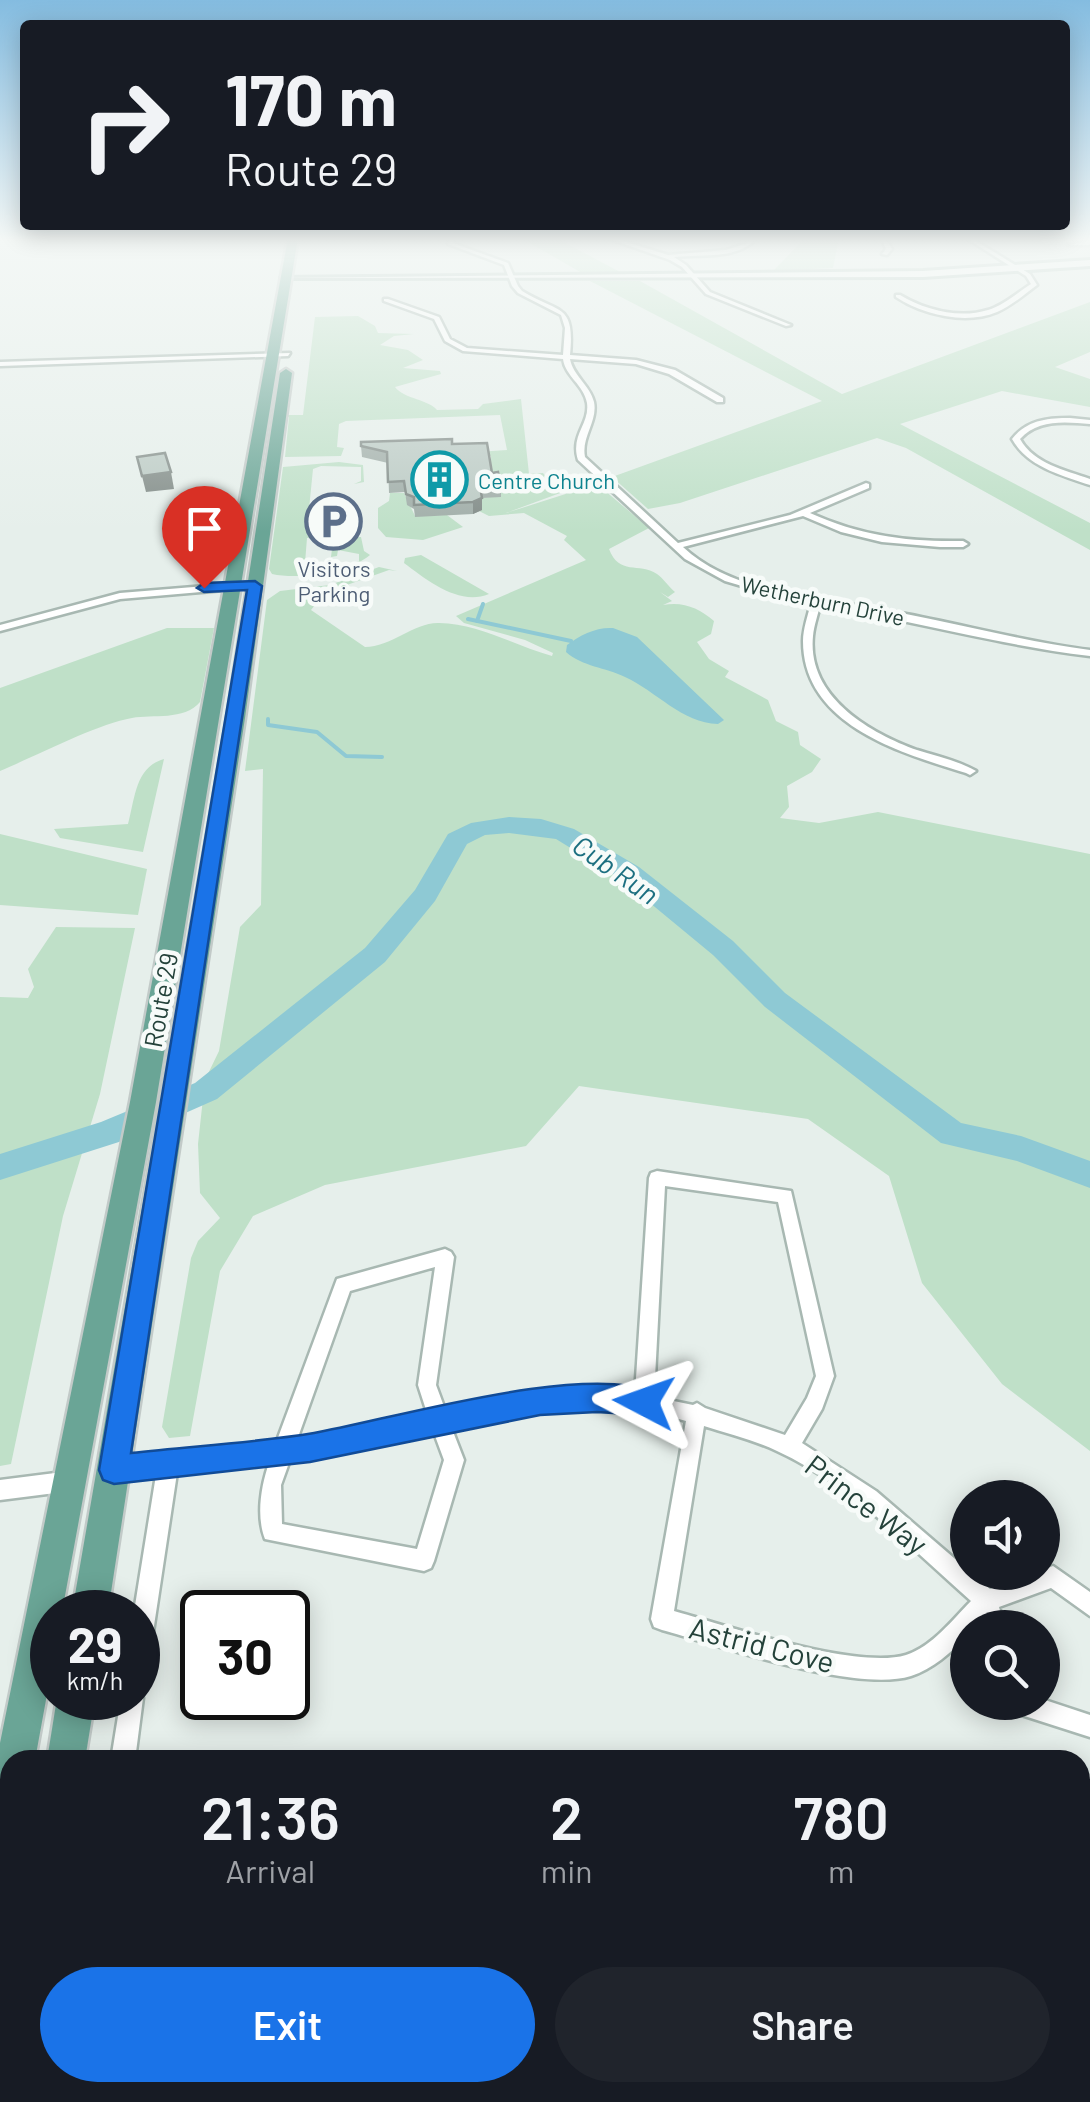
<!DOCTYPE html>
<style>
:root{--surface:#171b24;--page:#20242c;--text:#f1f3f6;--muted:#9ea1a6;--accent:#1a73e8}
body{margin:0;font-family:Barlow,sans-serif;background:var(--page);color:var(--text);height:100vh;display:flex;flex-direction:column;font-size:38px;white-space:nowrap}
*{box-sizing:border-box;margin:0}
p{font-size:32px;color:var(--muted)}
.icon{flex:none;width:55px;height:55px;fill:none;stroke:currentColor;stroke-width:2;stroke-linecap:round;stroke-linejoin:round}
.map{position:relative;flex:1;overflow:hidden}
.drawer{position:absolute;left:0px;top:1750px;width:1090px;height:352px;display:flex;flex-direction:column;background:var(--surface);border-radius:30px 30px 0 0;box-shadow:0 5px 25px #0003}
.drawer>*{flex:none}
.banner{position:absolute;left:20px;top:20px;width:1050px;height:210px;border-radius:10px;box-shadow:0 5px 25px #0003;background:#171b24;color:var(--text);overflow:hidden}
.controls{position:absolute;left:950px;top:1480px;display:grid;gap:20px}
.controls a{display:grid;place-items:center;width:110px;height:110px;border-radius:50%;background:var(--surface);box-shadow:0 5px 25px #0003;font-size:50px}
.speed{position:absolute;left:30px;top:1590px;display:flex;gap:20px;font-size:50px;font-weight:700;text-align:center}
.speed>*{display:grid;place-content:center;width:130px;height:130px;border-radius:50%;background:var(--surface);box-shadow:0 5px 25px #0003;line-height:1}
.speed small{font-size:25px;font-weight:400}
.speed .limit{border:5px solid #111;border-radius:15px;background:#fff;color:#111}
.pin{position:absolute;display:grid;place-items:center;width:85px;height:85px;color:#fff;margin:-102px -42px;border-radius:50% 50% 50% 0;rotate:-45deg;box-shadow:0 0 10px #0007}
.pin .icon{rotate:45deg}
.me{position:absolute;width:110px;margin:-55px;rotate:274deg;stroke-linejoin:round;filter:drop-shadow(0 0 8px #0008)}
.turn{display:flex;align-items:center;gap:35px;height:210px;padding:0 40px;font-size:45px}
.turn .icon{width:130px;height:130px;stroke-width:2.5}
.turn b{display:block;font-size:70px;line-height:85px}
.eta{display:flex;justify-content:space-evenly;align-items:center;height:170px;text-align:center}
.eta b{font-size:60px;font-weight:600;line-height:70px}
.action{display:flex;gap:20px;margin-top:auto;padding:20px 40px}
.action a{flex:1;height:115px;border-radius:60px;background:var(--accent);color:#fff;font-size:40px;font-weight:600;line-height:115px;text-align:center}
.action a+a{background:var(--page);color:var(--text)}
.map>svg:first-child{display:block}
</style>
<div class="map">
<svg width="1090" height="2102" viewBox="0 0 1090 2102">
<rect width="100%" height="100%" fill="#e6efeb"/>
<g fill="#bfe0c8">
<polygon points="521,238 556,238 622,273 582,273"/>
<polygon points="805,238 839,238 833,268 773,271"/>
<polygon points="590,281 640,281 842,394 1090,302 1090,352 1055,367 1090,379 1090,407 1002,391 900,424 1090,523 1090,550 906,448 877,438 680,503 648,509 612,477 822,401"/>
<path d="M358 316 375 326 378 333 414 334 394 336 380 345 408 350 423 360 403 368 440 371 441 374 395 387C404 399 430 400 437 410L478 409 483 404 521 399 529 474 543 473 552 485 571 489 506 513 597 484 649 528 609 549C619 576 639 562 657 574 663 578 669 587 675 592L668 597 660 592 672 601 663 605C683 601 699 608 714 621L711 634 697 642 709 659 729 671 725 677 768 700 776 721 798 732 800 745 821 759 812 772 787 786 789 807 780 818 819 823 878 812 1090 854V1451L1002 1384 922 1283 889 1176 808 1119 579 1086 526 1146 325 1185 253 1216 220 1271 190 1436 169 1438 162 1427 191 1258 198 1241 220 1218 200 1193 198 1144 205 1080 219 1051 240 927 261 905 263 769 245 771 267 600 280 591 330 585 379 567 397 571 389 570 316 596 319 600 311 610 365 647C391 647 415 622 439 623 479 624 514 645 552 656L553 653 525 640 464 623 456 616 586 560 564 540 567 536 524 513 489 516 479 511 480 498 501 496 491 484V456L477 452 507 450 500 415 346 421 339 424 337 447 344 448 341 456 285 457 289 417 285 415H303L315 317Z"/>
<path d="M339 462 363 465 364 482 354 484 361 481V467L321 466 313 469 309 509 317 510 309 512 307 535 315 537 307 538 305 563 349 565 359 561V554L338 550 337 556 331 557 333 541 325 540 328 538 361 537 364 551 370 555C349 573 299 580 272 574L269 569 283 467Z"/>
<polygon points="390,493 404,493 415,516 447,515 463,527 423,540 386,537 378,528 378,508 389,501"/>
<path d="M421 555 489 594C459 606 428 581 404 563L405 558Z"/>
<path d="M167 628H214L200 702C184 721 153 714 132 718 97 724 36 756 0 771V688Z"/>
<path d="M164 759 143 852 60 838 54 829 128 824C135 799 135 767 164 759Z"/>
<polygon points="0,834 147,869 138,915 0,905"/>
<polygon points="56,927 135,928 100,1094 63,1216 11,1464 0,1466 0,997 28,998 34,987 28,969"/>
</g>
<path fill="#8ec9d4" d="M613 628 637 637 724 720 718 724C682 723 656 691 625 677 605 667 583 667 566 652L567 645C580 635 596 627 613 628Z"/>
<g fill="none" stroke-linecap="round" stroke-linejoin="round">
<g stroke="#8ec9d4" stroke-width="4">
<polyline points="468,619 571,641"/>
<polyline points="477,621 483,604"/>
<polyline points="268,719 268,725 317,732 346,756 382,757"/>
</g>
<polygon fill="#8ec9d4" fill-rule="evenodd" points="509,817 541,819 574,829 639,867 733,941 785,993 961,1123 1021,1136 1090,1161 1090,1188 1017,1161 941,1143 765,1007 713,955 621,879 556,839 509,833 485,835 467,844 435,901 385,962 217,1099 122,1141 0,1180 0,1154 101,1122 195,1083 365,948 415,890 448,834 471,823"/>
<defs>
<g id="minor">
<path d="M450 238H454L453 242 458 245 508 263 518 286 522 291C560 314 575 303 570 355L636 360 675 370 723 398V402H717L669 374 636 364 570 359C573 376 590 385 594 402 598 421 581 437 585 457L678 543 790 515 866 483 869 484V488L810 513C861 536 908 542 963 541L968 544 963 547H940L882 542 841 532 803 516 683 547C736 597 833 599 901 613 965 625 1026 642 1090 650V656C999 645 910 620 820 605 818 615 814 625 813 636 807 696 868 732 917 750 936 756 959 761 976 771L970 775 966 773C901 753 803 725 803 641 803 629 808 615 811 603L779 597 725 581 685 559 578 460C570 435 590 424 587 403 584 385 565 376 563 359L463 351 445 341 434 319 384 301V299H388L439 317 450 339 467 348 563 355 565 328 561 315 518 293 512 286 504 265 448 244Z"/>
<path d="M607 238H614L668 255 726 250 745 244 752 238H757C737 260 702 254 674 257L686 265 710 292 791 325 786 326 706 294 682 267 670 260Z"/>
<polygon points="881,238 885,238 892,249 887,255 882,254 886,249"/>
<path d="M966 238H971L1030 274 1037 285C1025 294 1011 306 997 312 966 325 923 315 896 297V295H900C925 310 959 319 988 310 1003 306 1017 293 1031 284L1026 276Z"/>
<polygon points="1090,241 1090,245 1068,245"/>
<polygon points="290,353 288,356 0,366 0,362"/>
<path d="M1070 418 1090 420V424C1065 422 1038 419 1020 439 1034 464 1065 470 1090 479V485C1061 475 1028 467 1012 439 1027 420 1047 418 1070 418Z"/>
<polygon points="255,582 260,585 258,587 120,599 0,631 0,625 120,593"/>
<path d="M657 1171 791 1191 834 1376 822 1409 802 1443 876 1491 990 1589 1036 1572H1042V1570L1053 1566 1090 1592V1616L1051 1588 999 1607 1005 1628H983L982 1622 976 1628H968V1636C951 1652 933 1669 911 1676 855 1693 721 1646 662 1630L654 1627 651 1619 686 1421C611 1398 527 1412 452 1429L464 1460 434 1561 431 1568 424 1571 265 1539C256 1516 261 1486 269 1463L177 1473 149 1659 146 1667 138 1670V1612H134L156 1475 114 1480 107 1477 104 1470 107 1463 114 1460 276 1443 337 1279 445 1249 451 1252 454 1257 436 1385 446 1412C507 1399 573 1385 635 1394L649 1178 651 1173ZM665 1186 778 1202 816 1376 807 1398 785 1435 705 1408 697 1403 693 1405 654 1397ZM435 1267 418 1385 428 1416 297 1440 350 1291ZM704 1426C729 1434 754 1440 777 1451 851 1485 911 1548 971 1601 953 1619 932 1647 906 1655 856 1670 728 1626 674 1611ZM434 1433 444 1460 417 1549 282 1524 281 1485 290 1460Z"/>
<polygon points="71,1471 78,1474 81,1481 78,1488 71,1491 0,1500 0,1480"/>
<polygon points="138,1689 143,1698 135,1760 111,1760 121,1698 138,1698"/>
<polygon points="1042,1699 1090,1715 1090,1737 1015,1713 1007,1710 1004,1702 1042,1702"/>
<polygon points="64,2092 92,2092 91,2102 63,2102"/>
<polygon points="254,2092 281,2092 284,2102 256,2102"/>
</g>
<polygon id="secondary" points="1090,260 1090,266 923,277 281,278 923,271"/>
<g id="primary">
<polygon points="288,238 298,238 156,1102 62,1612 52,1612 52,1667 35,1760 10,1760 10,1859 0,1863 0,1743 130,1102"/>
<polygon points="286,369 292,373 245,718 108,1612 72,1612 227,718 280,373"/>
<polygon points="57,1698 95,1698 85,1760 47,1760"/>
<polygon points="10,2069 10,2092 33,2092 32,2102 0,2102 0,2074"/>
</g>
</defs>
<use href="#minor" stroke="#a8b8b2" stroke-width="5"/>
<use href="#secondary" stroke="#a4bbb3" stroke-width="6"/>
<use href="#primary" stroke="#c2cac8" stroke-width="5"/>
<use href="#minor" fill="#fff" fill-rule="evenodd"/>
<use href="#secondary" fill="#fff" fill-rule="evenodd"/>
<use href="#primary" fill="#6aa596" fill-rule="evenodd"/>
</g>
<polygon fill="#a1aea9" points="452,444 492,473 501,485 501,497 482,498 482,510 473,514 415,517 414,509 407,505 405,492 389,493 388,463 362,457 361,446"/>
<g fill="#838d89">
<polygon points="171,472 174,489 146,492 142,476"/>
<polygon points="482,498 482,510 473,514 473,502"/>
</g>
<g fill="#bbcac4" stroke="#838d89" stroke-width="2.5">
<polygon points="452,439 452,444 487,443 492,473 498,472 501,485 480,486 482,498 473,502 414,505 414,497 406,494 404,481 388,482 387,452 361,446 361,442"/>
<polygon points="165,453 171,472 142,476 137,457"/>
</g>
<linearGradient id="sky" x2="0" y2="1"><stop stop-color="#84bce0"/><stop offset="0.45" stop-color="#f4f8f6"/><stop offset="1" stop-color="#f4f8f6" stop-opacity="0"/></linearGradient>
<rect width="1090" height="532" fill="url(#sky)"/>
<path fill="#1a73e8" stroke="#114b97" stroke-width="2.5" d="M255 581 262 586 131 1453C192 1446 254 1443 314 1433 396 1418 581 1363 654 1392L658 1402 654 1411 644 1415 597 1412 540 1415 310 1462 114 1484 103 1480 99 1470 247 590 204 592 197 588 204 583Z"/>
<defs>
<symbol id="building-ring" viewBox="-11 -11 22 22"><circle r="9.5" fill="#f7fbf9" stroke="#0f9aa8" stroke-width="1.5"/><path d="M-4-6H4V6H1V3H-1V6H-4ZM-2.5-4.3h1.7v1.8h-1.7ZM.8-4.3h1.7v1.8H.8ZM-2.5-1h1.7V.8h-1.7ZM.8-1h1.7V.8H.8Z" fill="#0f9aa8"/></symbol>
<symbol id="parking-ring" viewBox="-11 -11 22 22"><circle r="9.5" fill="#f7fbf9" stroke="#5c6f8a" stroke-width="1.5"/><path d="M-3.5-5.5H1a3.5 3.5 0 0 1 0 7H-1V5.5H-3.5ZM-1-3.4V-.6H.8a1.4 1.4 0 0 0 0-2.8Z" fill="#5c6f8a"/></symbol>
</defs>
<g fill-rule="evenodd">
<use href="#building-ring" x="408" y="448" width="63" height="63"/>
<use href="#parking-ring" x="302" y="490" width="63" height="63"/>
</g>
<g text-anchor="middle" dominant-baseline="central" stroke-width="9" stroke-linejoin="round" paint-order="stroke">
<g font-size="22" fill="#0d838f" stroke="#f7fbf9" text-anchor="start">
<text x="478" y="480">Centre Church</text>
</g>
<g font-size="22" fill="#4e5e75" stroke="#f7fbf9">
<text x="334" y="568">Visitors<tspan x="334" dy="25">Parking</tspan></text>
</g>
<g font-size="22" fill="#24423a" stroke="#f7fbf9">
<text transform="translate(823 600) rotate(12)">Wetherburn Drive</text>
</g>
<g font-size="25" fill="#24423a" stroke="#f7fbf9">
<text transform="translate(160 1000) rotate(-80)">Route 29</text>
</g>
<g font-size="28" font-style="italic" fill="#1c6f80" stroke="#f7fbf9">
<text transform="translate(616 869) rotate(35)">Cub Run</text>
</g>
<g font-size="30" fill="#24423a" stroke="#f7fbf9">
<text transform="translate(867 1504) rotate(37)">Prince Way</text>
<text transform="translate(762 1644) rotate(14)">Astrid Cove</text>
</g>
</g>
</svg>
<div class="controls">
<a><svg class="icon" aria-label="sound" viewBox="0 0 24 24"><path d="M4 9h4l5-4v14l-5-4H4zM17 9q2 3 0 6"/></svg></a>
<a><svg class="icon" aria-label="search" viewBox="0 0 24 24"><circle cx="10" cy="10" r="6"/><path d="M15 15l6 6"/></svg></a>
</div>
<div class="speed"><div>29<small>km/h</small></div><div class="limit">30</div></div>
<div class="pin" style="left:204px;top:588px;background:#d93025"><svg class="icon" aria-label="arrive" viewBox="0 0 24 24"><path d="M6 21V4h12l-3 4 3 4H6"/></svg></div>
<svg class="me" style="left:644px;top:1402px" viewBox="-20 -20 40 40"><path d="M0-17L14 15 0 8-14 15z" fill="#1a73e8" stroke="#fff" stroke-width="4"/></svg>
<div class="banner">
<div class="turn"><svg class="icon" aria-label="right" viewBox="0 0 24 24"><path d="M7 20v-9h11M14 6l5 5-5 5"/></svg><div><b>170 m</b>Route 29</div></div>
</div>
<section class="drawer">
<div class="eta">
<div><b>21:36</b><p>Arrival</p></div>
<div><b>2</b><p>min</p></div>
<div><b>780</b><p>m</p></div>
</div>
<div class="action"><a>Exit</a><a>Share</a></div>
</section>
</div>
